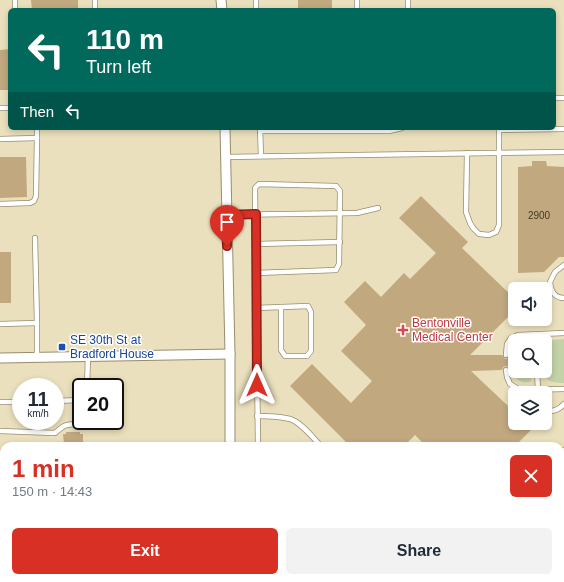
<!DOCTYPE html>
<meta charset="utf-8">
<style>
:root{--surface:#fff;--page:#f2f2f3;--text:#1f2937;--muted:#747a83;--accent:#d93025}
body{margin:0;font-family:Helvetica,sans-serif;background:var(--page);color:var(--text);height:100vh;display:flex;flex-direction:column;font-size:15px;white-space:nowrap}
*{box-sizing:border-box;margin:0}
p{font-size:13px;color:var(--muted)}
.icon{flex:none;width:22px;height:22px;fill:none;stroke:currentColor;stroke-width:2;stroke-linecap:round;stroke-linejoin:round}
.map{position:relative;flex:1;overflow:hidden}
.details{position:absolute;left:0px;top:442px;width:564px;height:140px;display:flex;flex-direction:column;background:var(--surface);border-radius:12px 12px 0 0;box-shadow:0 2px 6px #0003}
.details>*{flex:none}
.guide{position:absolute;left:8px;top:8px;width:548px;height:122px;border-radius:6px;box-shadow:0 2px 6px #0003;background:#00695c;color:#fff;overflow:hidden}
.tools{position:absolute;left:508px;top:282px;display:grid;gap:8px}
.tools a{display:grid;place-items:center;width:44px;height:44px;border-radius:6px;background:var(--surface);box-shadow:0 2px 6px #0003;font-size:20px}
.speed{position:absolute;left:12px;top:378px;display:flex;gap:8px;font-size:20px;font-weight:700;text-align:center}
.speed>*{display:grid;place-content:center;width:52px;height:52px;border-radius:50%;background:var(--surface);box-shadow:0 2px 6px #0003;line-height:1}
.speed small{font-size:10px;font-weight:400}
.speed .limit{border:2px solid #111;border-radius:6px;background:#fff;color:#111}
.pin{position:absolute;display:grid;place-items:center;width:34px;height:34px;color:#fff;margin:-41px -17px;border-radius:50% 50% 50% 0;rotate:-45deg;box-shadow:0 0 4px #0007}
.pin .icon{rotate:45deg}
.me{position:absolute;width:44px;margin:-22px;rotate:0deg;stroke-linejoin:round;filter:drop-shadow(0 0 3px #0008)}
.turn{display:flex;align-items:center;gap:14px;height:84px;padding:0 12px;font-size:18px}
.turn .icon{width:52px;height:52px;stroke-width:2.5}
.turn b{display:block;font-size:28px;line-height:34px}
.then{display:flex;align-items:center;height:38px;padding:0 12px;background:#0003;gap:8px;font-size:15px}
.round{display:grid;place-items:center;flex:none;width:42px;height:42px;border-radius:6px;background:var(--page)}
.summary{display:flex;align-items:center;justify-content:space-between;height:68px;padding:0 12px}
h1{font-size:24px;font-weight:700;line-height:30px;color:var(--accent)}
.cta{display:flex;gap:8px;margin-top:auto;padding:8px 12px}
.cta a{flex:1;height:46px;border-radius:6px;background:var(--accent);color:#fff;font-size:16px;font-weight:700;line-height:46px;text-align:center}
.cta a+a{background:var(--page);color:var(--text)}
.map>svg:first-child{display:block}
</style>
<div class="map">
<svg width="564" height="582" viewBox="0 0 564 582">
<rect width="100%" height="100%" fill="#eae0bd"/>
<g fill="#c4d2a8">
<path d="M564 339V383C555 383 545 382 543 371H545V345L551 340Z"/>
<path d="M512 371H532V377L531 381C522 385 515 379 512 371Z"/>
</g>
<g fill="#c2a87f">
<polygon points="31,0 78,0 78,10 32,10"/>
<rect x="298" y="0" width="34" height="10"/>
<polygon points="10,49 10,90 0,90 0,50"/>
<polygon points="0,157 26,157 27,197 0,198"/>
<polygon points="532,161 546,161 547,166 564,167 564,257 559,257 544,272 518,273 518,167 532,166"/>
<polygon points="421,196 468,242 462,248 515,299 515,310 470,355 502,355 504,358 506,359 509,357 510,354 515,354 515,370 510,370 509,367 506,366 503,367 502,370 471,371 508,406 515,399 515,423 526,423 532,429 515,446 426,446 415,435 404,446 350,446 290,386 312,364 351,403 372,381 341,351 366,325 344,302 365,281 381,297 404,273 410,279 436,253 399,218"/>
<rect x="0" y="252" width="11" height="51"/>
<polygon points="66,432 80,432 80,434 83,434 83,444 81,444 81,446 66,446 66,444 64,444 63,434 66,434"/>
</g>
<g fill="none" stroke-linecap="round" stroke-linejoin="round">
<defs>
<g id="service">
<polyline points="15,0 15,10"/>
<polyline points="95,0 95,10"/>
<polyline points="256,0 256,10"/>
<polyline points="357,0 357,8 358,10"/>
<polyline points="408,0 408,10"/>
<polyline points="554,98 564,98"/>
<polyline points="0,108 10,108"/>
<polyline points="260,128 261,156"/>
<polyline points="499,130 564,129"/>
<polyline points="260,131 389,131 402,128"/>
<polyline points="0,139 37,138 37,128"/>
<polyline points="467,153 466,212 470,223 473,228 479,234 489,235 496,232 499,225 499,128"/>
<polyline points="226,157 564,152"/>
<polyline points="0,204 30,203 34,201 36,196 37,138"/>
<polyline points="227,215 357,213 378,208"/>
<polyline points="35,238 37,323 37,357"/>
<polyline points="256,244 340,242"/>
<path d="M564 265 555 272 550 282C551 291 554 298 564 298"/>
<polyline points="256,273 336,270 339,264 340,191 336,186 259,184 255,188 258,446"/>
<polyline points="256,308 308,306 311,312 311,351 307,356 285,356 281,350 281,307"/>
<polyline points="0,324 37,323"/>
<polyline points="506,355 507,344 511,338 518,335 564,333"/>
<polyline points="506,370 507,377 510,384 520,390 564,389"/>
<polyline points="537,371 538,390"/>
<polyline points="87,387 88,356"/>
<polyline points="55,401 81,400"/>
<polyline points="0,402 21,402"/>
<path d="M545 411C552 412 559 410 564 404"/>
<path d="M257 416C268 416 279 416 290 419 301 422 313 438 321 446"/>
<path d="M0 431 55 433C59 430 62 426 67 425 74 423 81 426 87 421"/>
<polyline points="560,454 564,450"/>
<polyline points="560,480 564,484"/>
<polyline points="0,550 4,554"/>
</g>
<g id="minor">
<polyline points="221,0 222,10"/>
<polyline points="225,128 230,354 230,446"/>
<polyline points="0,358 230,354"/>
<polyline points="231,578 231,582"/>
</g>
</defs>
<use href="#service" stroke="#978d6d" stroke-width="6"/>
<use href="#minor" stroke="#978d6d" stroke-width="11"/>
<use href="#service" stroke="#fff" stroke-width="4.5"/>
<use href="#minor" stroke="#fff" stroke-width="9"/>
</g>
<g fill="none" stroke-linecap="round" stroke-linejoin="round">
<defs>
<polyline id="route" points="227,246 226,215 256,214 257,385"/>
</defs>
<use href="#route" stroke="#8d1f18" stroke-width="10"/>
<use href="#route" stroke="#d93025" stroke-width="7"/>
</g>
<path fill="#e0444e" stroke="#fff" stroke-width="1.5" d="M401 324h4v4h4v4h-4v4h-4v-4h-4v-4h4z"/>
<rect fill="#1a4fb4" stroke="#fff" stroke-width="1.5" x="58" y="343" width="8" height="8" rx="2"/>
<g text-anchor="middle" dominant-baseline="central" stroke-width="3" stroke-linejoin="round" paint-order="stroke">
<g font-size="10" fill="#413825">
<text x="539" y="215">2900</text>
</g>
<g font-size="12" fill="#be3a42" stroke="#fff" text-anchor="start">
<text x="412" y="323">Bentonville<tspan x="412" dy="14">Medical Center</tspan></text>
</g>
<g font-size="12" fill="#164399" stroke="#fff" text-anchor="start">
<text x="70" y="340">SE 30th St at<tspan x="70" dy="14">Bradford House</tspan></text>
</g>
</g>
</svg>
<div class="tools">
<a><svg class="icon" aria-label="sound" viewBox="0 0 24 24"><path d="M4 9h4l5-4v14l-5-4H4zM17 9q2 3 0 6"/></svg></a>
<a><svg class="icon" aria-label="search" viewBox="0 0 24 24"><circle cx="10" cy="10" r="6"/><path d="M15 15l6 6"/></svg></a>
<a><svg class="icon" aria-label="layers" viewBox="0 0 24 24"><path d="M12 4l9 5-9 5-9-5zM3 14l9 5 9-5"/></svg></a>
</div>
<div class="speed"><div>11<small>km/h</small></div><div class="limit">20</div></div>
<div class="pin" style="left:227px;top:246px;background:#d93025"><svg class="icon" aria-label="arrive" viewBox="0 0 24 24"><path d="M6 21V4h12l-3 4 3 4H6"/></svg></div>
<svg class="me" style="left:257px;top:385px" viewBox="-20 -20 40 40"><path d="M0-17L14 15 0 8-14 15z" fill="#d93025" stroke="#fff" stroke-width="4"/></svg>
<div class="guide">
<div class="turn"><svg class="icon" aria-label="left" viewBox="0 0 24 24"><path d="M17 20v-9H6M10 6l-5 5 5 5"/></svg><div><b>110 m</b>Turn left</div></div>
<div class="then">Then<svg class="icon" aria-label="left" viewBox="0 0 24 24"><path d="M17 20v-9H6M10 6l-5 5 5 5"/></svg></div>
</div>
<section class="details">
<div class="summary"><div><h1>1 min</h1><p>150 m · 14:43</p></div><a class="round" style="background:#d93025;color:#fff"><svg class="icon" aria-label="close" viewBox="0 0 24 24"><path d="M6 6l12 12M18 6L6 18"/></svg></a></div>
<div class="cta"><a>Exit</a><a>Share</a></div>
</section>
</div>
